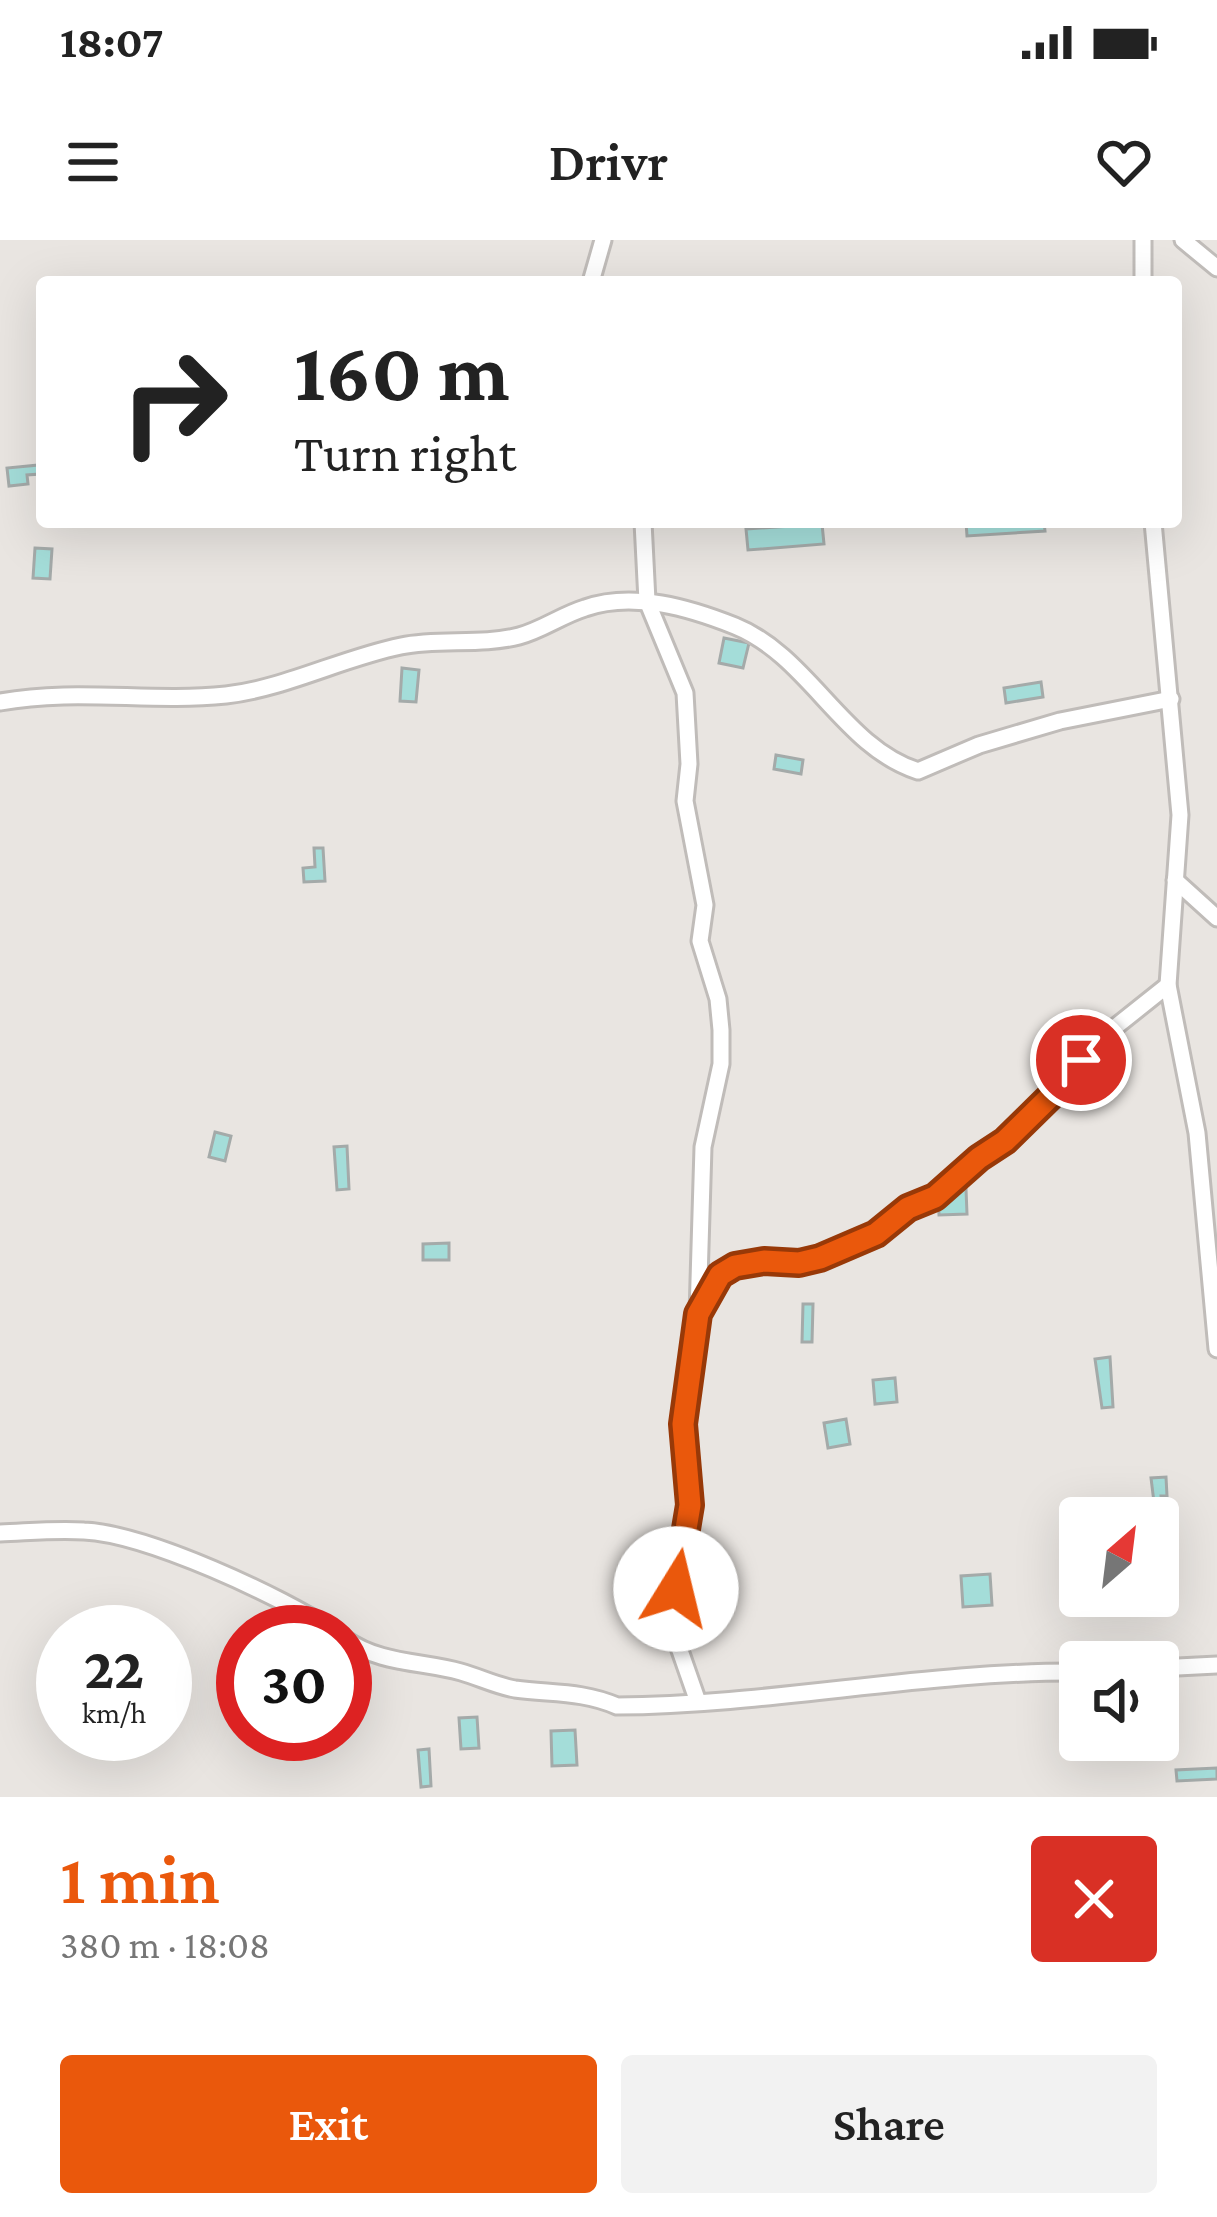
<!DOCTYPE html>
<meta charset="utf-8">
<style>
:root{--surface:#fff;--page:#f2f2f2;--text:#222;--muted:#767676;--accent:#ea580c}
body{margin:0;font-family:"Crimson Pro",serif;background:var(--page);color:var(--text);height:100vh;display:flex;flex-direction:column;font-size:45px;white-space:nowrap}
*{box-sizing:border-box;margin:0}
p{font-size:39px;color:var(--muted)}
.icon{flex:none;width:66px;height:66px;fill:none;stroke:currentColor;stroke-width:2;stroke-linecap:round;stroke-linejoin:round}
.map{position:relative;height:1557px;overflow:hidden}
.side{display:flex;flex-direction:column;background:var(--surface);flex:1}
.side>*{flex:none}
.guide{position:absolute;left:36px;top:36px;width:1146px;height:252px;border-radius:12px;box-shadow:0 12px 48px #0002;background:#fff;color:var(--text);overflow:hidden}
.needle{width:78px;rotate:28deg}
.fabs{position:absolute;left:1059px;top:1257px;display:grid;gap:24px}
.fabs a{display:grid;place-items:center;width:120px;height:120px;border-radius:12px;background:var(--surface);box-shadow:0 12px 48px #0002;font-size:60px}
.speed{position:absolute;left:36px;top:1365px;display:flex;gap:24px;font-size:60px;font-weight:700;text-align:center}
.speed>*{display:grid;place-content:center;width:156px;height:156px;border-radius:50%;background:var(--surface);box-shadow:0 12px 48px #0002;line-height:1}
.speed small{font-size:30px;font-weight:400}
.speed .limit{border:18px solid #d22;background:#fff;color:#111}
.pin{position:absolute;display:grid;place-items:center;width:102px;height:102px;color:#fff;margin:-51px;border:6px solid #fff;border-radius:50%;box-shadow:0 3px 12px #0007}
.me{position:absolute;width:132px;margin:-66px;rotate:9deg;stroke-linejoin:round;filter:drop-shadow(0 0 9px #0008)}
.turn{display:flex;align-items:center;gap:42px;height:252px;padding:0 60px;font-size:54px}
.turn .icon{width:156px;height:156px;stroke-width:2.5}
.turn b{display:block;font-size:84px;line-height:102px}
.round{display:grid;place-items:center;flex:none;width:126px;height:126px;border-radius:12px;background:var(--page)}
.headline{display:flex;align-items:center;justify-content:space-between;height:204px;padding:0 60px}
h1{font-size:72px;font-weight:600;line-height:90px;color:var(--accent)}
.primary-button{display:flex;gap:24px;margin-top:auto;padding:24px 60px}
.primary-button a{flex:1;height:138px;border-radius:12px;background:var(--accent);color:#fff;font-size:48px;font-weight:600;line-height:138px;text-align:center}
.primary-button a+a{background:var(--page);color:var(--text)}
.status{display:flex;justify-content:space-between;align-items:center;height:84px;padding:0 60px;background:var(--surface);direction:ltr}
.status svg{height:33px;fill:currentColor}
header{display:flex;justify-content:space-between;align-items:center;height:156px;padding:0 60px;background:var(--surface);font-size:54px;font-weight:600}
.map>svg:first-child{display:block}
</style>
<div class="status"><b>18:07</b><svg viewBox="0 0 49 12"><path d="M0 12V9h3v3zM5 12V6h3v6zM10 12V3h3v9zM15 12V0h3v12zM26 1h20v11H26zM47 4h2v5h-2z"/></svg></div>
<header><svg class="icon" aria-label="menu" viewBox="0 0 24 24"><path d="M4 6h16M4 12h16M4 18h16"/></svg>Drivr<svg class="icon" aria-label="heart" viewBox="0 0 24 24"><path d="M12 20l-8-8c-3-5 5-10 8-4 3-6 11-1 8 4z"/></svg></header>
<div class="map">
<svg width="1217" height="1557" viewBox="0 0 1217 1557">
<rect width="100%" height="100%" fill="#e9e5e1"/>
<g fill="#a4ddd9" stroke="#a4aaa9" stroke-width="3">
<polygon points="39,225 40,234 27,235 28,244 9,246 7,228"/>
<polygon points="966,282 1044,282 1045,291 967,296"/>
<polygon points="822,284 824,304 748,310 746,289"/>
<polygon points="35,308 52,309 50,339 33,338"/>
<polygon points="724,398 749,403 743,428 719,423"/>
<polygon points="402,428 419,430 416,462 400,461"/>
<polygon points="1041,442 1043,457 1006,463 1004,448"/>
<polygon points="776,515 803,520 801,534 774,529"/>
<polygon points="314,608 323,608 325,641 304,642 303,628 315,627"/>
<polygon points="215,892 231,896 225,921 209,917"/>
<polygon points="347,906 349,949 337,950 334,907"/>
<polygon points="966,949 967,974 939,975 938,951"/>
<polygon points="449,1003 449,1020 423,1020 423,1004"/>
<polygon points="803,1064 813,1064 812,1102 802,1102"/>
<polygon points="1110,1117 1113,1167 1102,1168 1095,1119"/>
<polygon points="895,1138 897,1162 875,1164 873,1140"/>
<polygon points="846,1179 850,1204 828,1208 824,1183"/>
<polygon points="1166,1237 1167,1256 1161,1256 1162,1271 1174,1270 1176,1294 1158,1295 1151,1238"/>
<polygon points="990,1334 992,1365 963,1367 961,1336"/>
<polygon points="477,1477 479,1508 461,1509 459,1478"/>
<polygon points="575,1490 577,1525 552,1526 551,1491"/>
<polygon points="429,1509 431,1546 421,1547 418,1510"/>
<polygon points="1217,1528 1217,1539 1177,1541 1176,1530"/>
</g>
<g fill="none" stroke-linecap="round" stroke-linejoin="round">
<defs>
<g id="street">
<polyline points="1143,0 1143,42"/>
<polyline points="1183,0 1217,28"/>
<polyline points="591,42 603,0"/>
<polyline points="643,282 647,361 685,453 689,524 685,561 705,665 700,701 718,759 721,790 721,824 703,907 698,1074 683,1184 690,1265 672,1375 676,1399 698,1462"/>
<polyline points="1153,282 1180,575 1168,745 1197,893 1217,1109"/>
<path d="M0 462C77 448 150 463 226 455 286 448 342 418 401 406 440 398 480 406 519 396 542 390 562 375 585 368 633 351 690 368 735 386 809 416 843 507 918 531L979 505 1060 481 1171 459"/>
<polyline points="1175,640 1217,678"/>
<polyline points="699,1071 720,1035 735,1026 820,1018 876,994 908,968 935,957 979,918 1005,901 1061,846 1104,796 1168,745"/>
<path d="M0 1293C28 1292 56 1289 84 1291 147 1294 281 1356 335 1392"/>
<path d="M345 1399C380 1424 421 1421 461 1432 479 1437 497 1446 515 1449 552 1454 582 1451 617 1466 772 1465 925 1431 1080 1432"/>
<polyline points="1158,1428 1217,1425"/>
</g>
</defs>
<use href="#street" stroke="#c0bcb9" stroke-width="21"/>
<use href="#street" stroke="#fff" stroke-width="15"/>
</g>
<g fill="none" stroke-linecap="round" stroke-linejoin="round">
<defs>
<polyline id="route" points="676,1349 690,1265 683,1184 698,1074 720,1035 735,1026 764,1021 799,1023 820,1018 876,994 908,968 935,957 979,918 1005,901 1061,846 1081,820"/>
</defs>
<use href="#route" stroke="#983908" stroke-width="30"/>
<use href="#route" stroke="#ea580c" stroke-width="21"/>
</g>
</svg>
<div class="fabs">
<a><svg class="needle" viewBox="-14 -14 28 28"><path d="M0-13l5 13h-10z" fill="#e53935"/><path d="M0 13l5-13h-10z" fill="#767676"/></svg></a>
<a><svg class="icon" aria-label="sound" viewBox="0 0 24 24"><path d="M4 9h4l5-4v14l-5-4H4zM17 9q2 3 0 6"/></svg></a>
</div>
<div class="speed"><div>22<small>km/h</small></div><div class="limit">30</div></div>
<div class="pin" style="left:1081px;top:820px;background:#d93025"><svg class="icon" aria-label="arrive" viewBox="0 0 24 24"><path d="M6 21V4h12l-3 4 3 4H6"/></svg></div>
<svg class="me" style="left:676px;top:1349px" viewBox="-20 -20 40 40"><circle r="19" fill="#fff"/><path d="M0-13L10 11 0 6-10 11z" fill="#ea580c"/></svg>
<div class="guide">
<div class="turn"><svg class="icon" aria-label="right" viewBox="0 0 24 24"><path d="M7 20v-9h11M14 6l5 5-5 5"/></svg><div><b>160 m</b>Turn right</div></div>
</div>
</div>
<section class="side">
<div class="headline"><div><h1>1 min</h1><p>380 m · 18:08</p></div><a class="round" style="background:#d93025;color:#fff"><svg class="icon" aria-label="close" viewBox="0 0 24 24"><path d="M6 6l12 12M18 6L6 18"/></svg></a></div>
<div class="primary-button"><a>Exit</a><a>Share</a></div>
</section>
